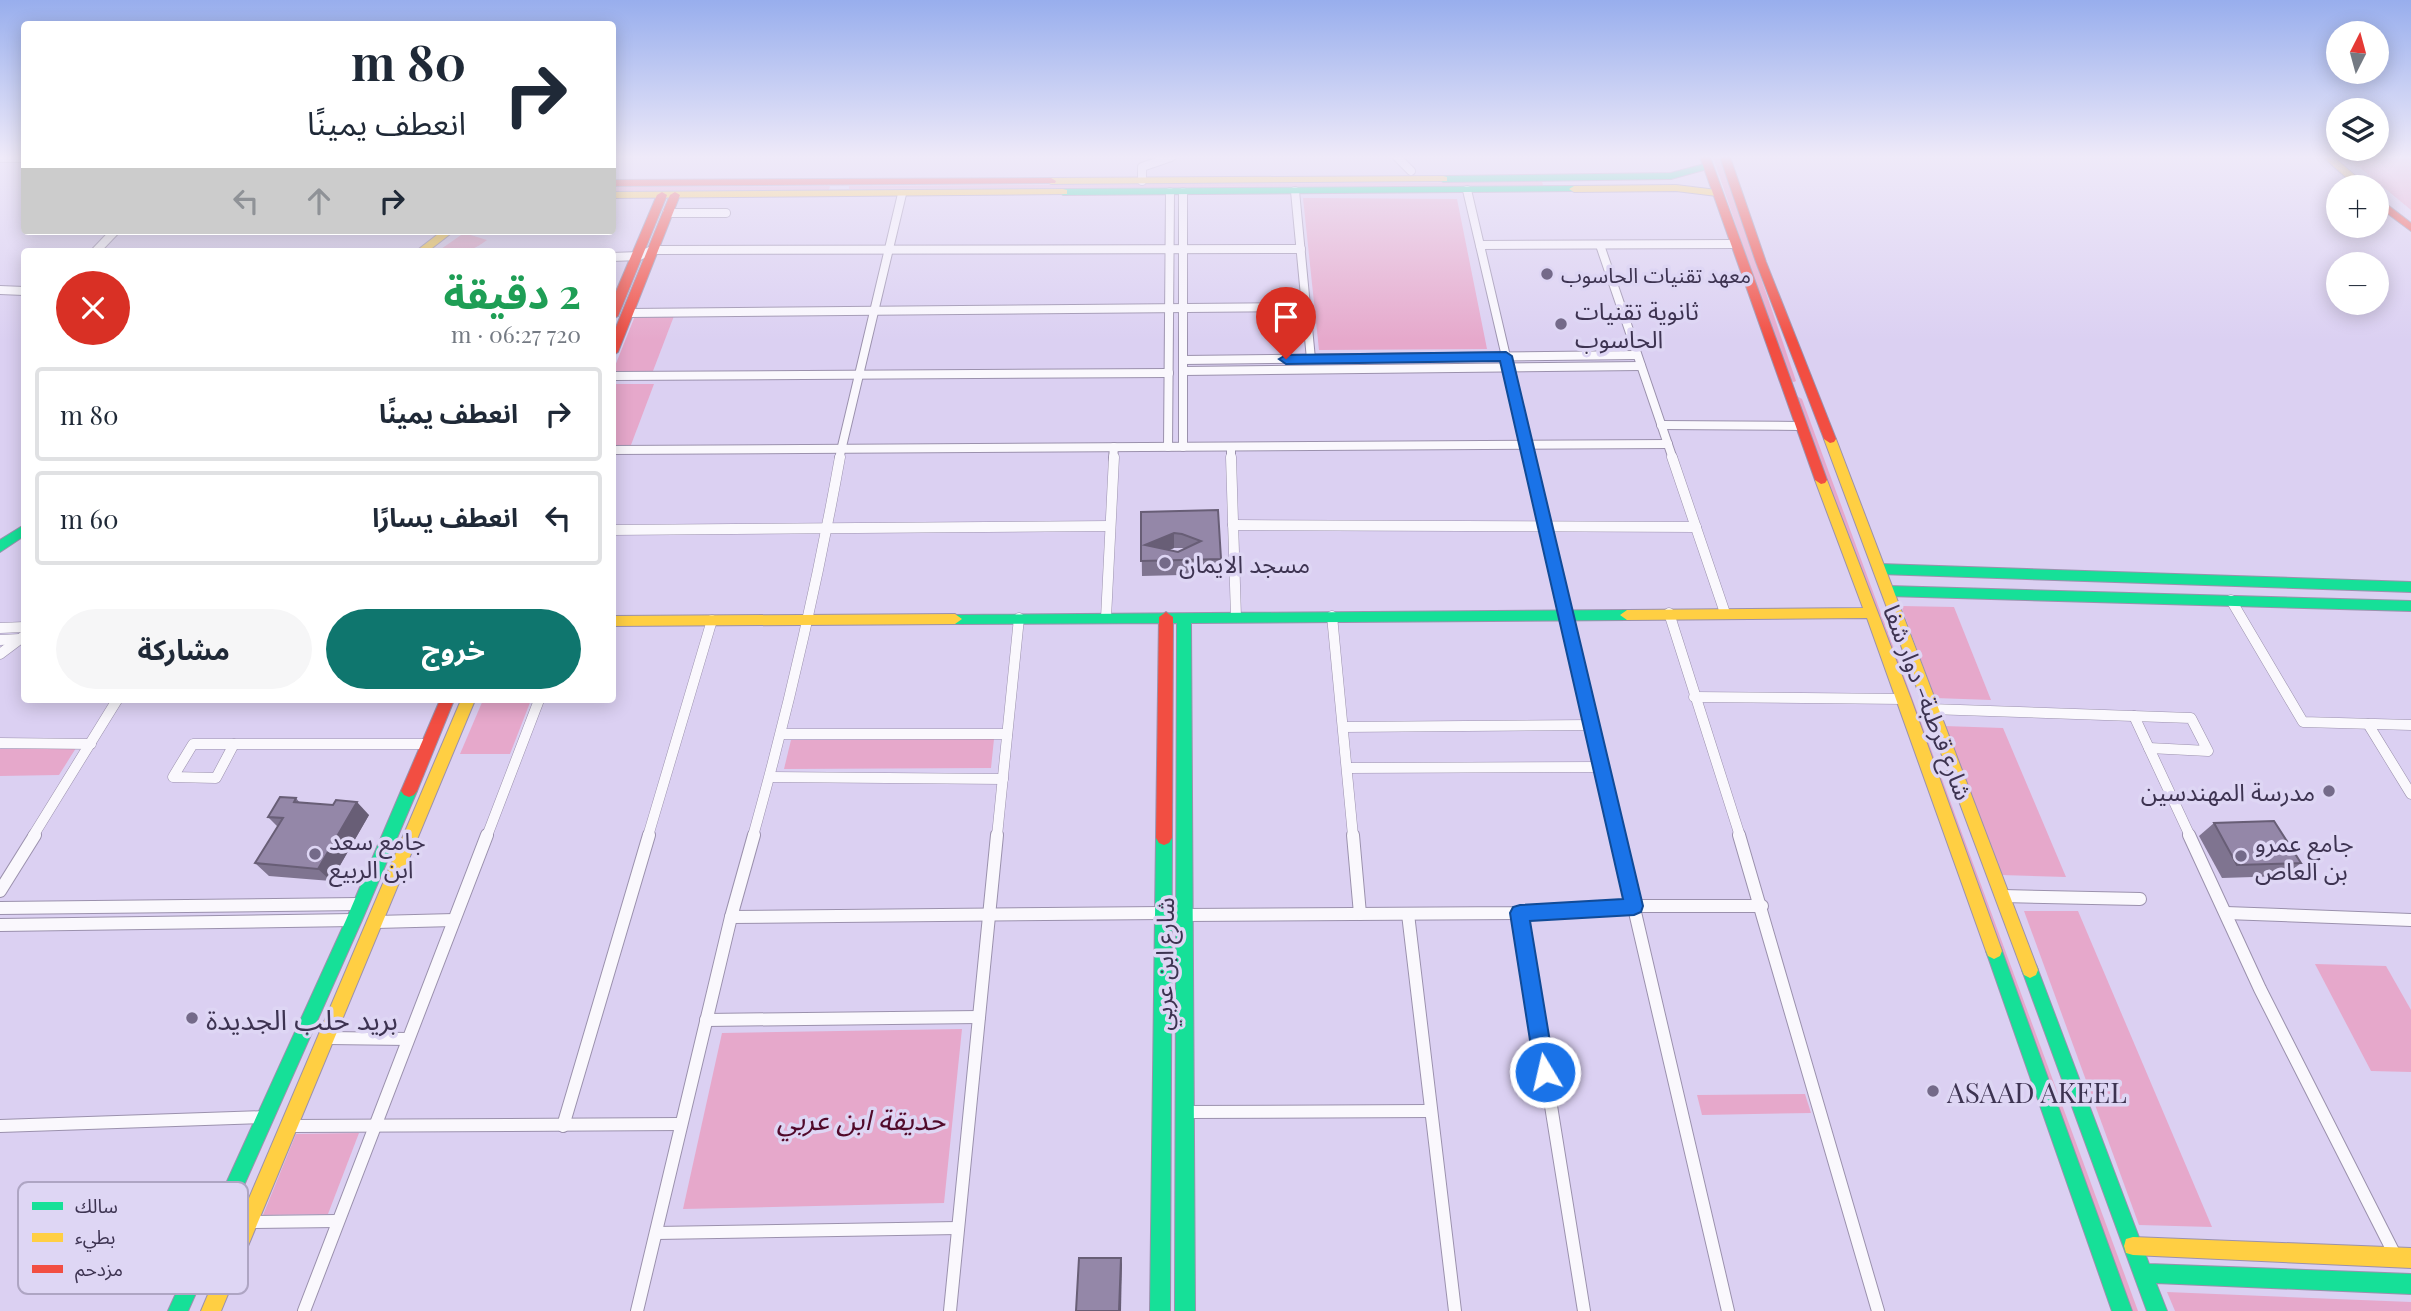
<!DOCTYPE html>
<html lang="ar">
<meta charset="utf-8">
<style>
:root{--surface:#fff;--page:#f6f6f7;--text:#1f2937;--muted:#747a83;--line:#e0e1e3;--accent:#0f766e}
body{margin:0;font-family:"Playfair Display","Noto Sans Arabic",serif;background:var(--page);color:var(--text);direction:rtl;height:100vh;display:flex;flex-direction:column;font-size:26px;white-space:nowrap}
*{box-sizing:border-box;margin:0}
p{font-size:23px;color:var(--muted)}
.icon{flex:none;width:38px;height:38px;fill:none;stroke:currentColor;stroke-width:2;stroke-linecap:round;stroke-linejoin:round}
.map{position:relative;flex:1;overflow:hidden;direction:ltr}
.panel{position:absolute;left:21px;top:248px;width:595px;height:455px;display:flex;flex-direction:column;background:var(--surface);border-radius:7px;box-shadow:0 4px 18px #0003;direction:rtl}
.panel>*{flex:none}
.guide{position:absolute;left:21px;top:21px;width:595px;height:214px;border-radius:7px;box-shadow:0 4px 18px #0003;direction:rtl;background:#fff;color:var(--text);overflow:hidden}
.needle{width:46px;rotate:6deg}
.fabs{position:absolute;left:2326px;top:21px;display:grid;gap:14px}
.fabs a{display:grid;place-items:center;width:63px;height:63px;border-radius:50%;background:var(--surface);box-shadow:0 4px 18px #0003;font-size:35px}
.pin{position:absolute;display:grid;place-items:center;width:60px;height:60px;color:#fff;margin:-72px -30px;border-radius:50% 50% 50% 0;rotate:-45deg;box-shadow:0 0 7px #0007}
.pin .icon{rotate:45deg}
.me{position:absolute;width:77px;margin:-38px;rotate:351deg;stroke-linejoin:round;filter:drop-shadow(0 0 5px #0008)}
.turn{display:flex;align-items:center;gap:24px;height:147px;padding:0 35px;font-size:32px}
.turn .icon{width:91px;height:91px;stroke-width:2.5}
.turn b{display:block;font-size:49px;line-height:60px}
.lanes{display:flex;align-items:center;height:66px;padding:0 35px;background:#0003;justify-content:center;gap:35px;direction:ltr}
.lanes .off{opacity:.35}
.round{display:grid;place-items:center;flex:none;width:74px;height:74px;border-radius:37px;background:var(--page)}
.summary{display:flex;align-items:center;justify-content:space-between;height:119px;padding:0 35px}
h1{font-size:42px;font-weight:700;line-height:52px;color:#1e9e55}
.primary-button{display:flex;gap:14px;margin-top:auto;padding:14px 35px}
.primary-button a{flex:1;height:80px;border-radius:42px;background:var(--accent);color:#fff;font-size:28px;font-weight:700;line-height:80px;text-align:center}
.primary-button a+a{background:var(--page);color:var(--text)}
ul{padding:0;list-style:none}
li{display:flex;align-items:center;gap:21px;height:94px;margin:0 14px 10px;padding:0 21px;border:4px solid var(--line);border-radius:7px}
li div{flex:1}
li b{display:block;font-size:26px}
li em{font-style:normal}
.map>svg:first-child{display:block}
</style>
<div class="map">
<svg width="2411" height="1311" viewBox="0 0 2411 1311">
<rect width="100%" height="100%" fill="#dbd0f2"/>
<g fill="#e6a8cb">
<polygon points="1713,157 1720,157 1796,381 1794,382 1788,380"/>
<polygon points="2347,157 2411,157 2411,210"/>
<polygon points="1542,182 1543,185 849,189 849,186"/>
<polygon points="830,186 829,190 612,191 613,187"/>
<polygon points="1303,198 1457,199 1487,349 1319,350"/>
<path d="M464 233 487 240C471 252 460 255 441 249Z"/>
<polygon points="635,316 674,316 653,371 613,371"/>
<polygon points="613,384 654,384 631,445 613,445"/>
<polygon points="1795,395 1802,399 2138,1311 2124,1311 1792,398"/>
<polygon points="1901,606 1954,607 1991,700 1935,698"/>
<polygon points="483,700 531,700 510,754 460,754"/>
<polygon points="1944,726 2003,728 2066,877 2001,875"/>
<polygon points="994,739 991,768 784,769 791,740"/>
<polygon points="76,748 59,775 0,776 0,749"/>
<polygon points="2024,911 2078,911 2212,1227 2139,1225"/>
<polygon points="2315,964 2386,966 2411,1010 2411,1072 2371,1071"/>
<polygon points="962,1029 944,1203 683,1209 722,1033"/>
<polygon points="1805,1094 1811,1113 1702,1115 1697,1095"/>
<polygon points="359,1133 328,1214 263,1215 296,1134"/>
<polygon points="2167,1292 2411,1302 2411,1311 2175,1311"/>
</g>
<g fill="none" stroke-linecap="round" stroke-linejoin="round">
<defs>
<g id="street-far2">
<polyline points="1397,157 1411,171"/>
<polyline points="0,158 24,158"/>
<polyline points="1142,181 1142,167 1171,157"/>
<polyline points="1467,190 1530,459"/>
<polyline points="1295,191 1311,359"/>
<polyline points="1183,192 1183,447"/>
<polyline points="667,213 726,213"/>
<polyline points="1480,245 1736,244"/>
<polyline points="1600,245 1673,459"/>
<polyline points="95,252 115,231"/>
<polyline points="612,257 639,256 652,250 1301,249"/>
<polyline points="0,290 24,291"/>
<polyline points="629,313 1307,307"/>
<polyline points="1183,360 1637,355"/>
<polyline points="1183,371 1641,366"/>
<polyline points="612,376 1169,373"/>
<polyline points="1661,425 1801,426"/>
<polyline points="1168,447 1170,192"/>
<polyline points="1231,447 1231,459"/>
<polyline points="612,450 1668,444"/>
<polyline points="839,459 902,194"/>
<polyline points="1113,459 1114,447"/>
</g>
<g id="street-far1">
<polyline points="1231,457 1236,617"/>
<polyline points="1529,457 1617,836"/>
<polyline points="1672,457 1725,613"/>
<polyline points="1233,525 1696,527"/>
<polyline points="612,530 1110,526"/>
<polyline points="2231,600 2303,722 2411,725"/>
<polyline points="1669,613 1740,836"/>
<polyline points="1332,616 1353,836"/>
<polyline points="1106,618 1114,457"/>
<polyline points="0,628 24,627"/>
<polyline points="0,640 20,639"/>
<polyline points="0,654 24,636"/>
<polyline points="1694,697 1904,699"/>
<polyline points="1930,709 2191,718 2208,751 2149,748"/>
<polyline points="2134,716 2190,836"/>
<polyline points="2368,724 2411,794"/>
<polyline points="1344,727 1591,725"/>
<polyline points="782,734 1007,734"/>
<polyline points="0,743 91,744"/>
<polygon points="193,744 234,744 216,778 173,777"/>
<polyline points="234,744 428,744"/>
<polyline points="1347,768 1601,767"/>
<polyline points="771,777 1003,779"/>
<polyline points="33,836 117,700"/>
<polyline points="487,836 539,700"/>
<polyline points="648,836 712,620"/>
<path d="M753 836C788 711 817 585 840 457"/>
<polyline points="997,836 1019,618"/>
</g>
<g id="street">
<polyline points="1353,835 1360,914"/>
<polyline points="1617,835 1728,1311"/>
<polyline points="1739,835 1878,1311"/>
<polyline points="2189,835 2260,989 2396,1257"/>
<polyline points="0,891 35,835"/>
<polyline points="2003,896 2140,899"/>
<polyline points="0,908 359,904"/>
<polyline points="1520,913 1584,1311"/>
<polyline points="2226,913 2411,920"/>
<polyline points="1408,914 1455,1311"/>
<polyline points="1184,915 1520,913 1634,906 1762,906"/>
<polyline points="731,917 1164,913"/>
<polyline points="376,922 454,920"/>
<polyline points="0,925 354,920"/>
<polyline points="706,1020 979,1017"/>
<polyline points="328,1038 408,1039"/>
<polyline points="1185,1112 1431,1111"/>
<polyline points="0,1126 266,1117"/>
<polyline points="291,1126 681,1124"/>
<polyline points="563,1126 649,835"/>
<polyline points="249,1222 337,1221"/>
<polyline points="656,1233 958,1228"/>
<polyline points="304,1311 487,835"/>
<polyline points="637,1311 731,917 754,835"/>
<polyline points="950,1311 997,835"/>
</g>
<g id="fast">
<polygon points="1708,163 1711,164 1711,168 1671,179 1443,182 1438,179 1443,176 1671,173"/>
<polygon points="1574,186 1578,187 1578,191 1063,195 1058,192 1063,189"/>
<polygon points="24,525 24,536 0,552 0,540"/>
<polygon points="1880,564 2411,582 2411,592 1880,574 1873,569"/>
<polygon points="1888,586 2411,601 2411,611 1888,596 1881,591"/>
<polygon points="1627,610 1634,615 1627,620 1191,623 1195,1311 1175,1311 1177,623 955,624 948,619 950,615"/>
<polygon points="409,785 414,787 417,791 362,920 188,1311 168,1311 346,920 401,791 404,787"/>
<polygon points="1164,831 1169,833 1172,838 1170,1311 1150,1311 1156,838 1159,833"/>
<polygon points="1994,943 2000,946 2002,951 2132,1311 2112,1311 1986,951 1988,946"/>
<polygon points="2030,962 2036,965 2038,970 2149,1264 2411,1274 2411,1294 2156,1283 2167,1311 2147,1311 2022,970 2024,965"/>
</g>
<g id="slow">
<polygon points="2323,157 2334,157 2368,187 2357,187"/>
<polygon points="1443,176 1447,177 1447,181 1051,184 1046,181 1051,178"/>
<polygon points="1676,185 1717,190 1722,193 1717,196 1676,191 1574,192 1569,189 1574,186"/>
<polygon points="1063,189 1067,190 1067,194 612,198 612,192"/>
<polygon points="442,231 454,231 427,252 415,252"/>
<polygon points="1830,435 1836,439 2038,970 2036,975 2030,978 2024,975 2022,970 1824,439"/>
<polygon points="1821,476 1827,480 1911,699 2002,951 2000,956 1994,959 1988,956 1986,951 1867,618 1627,620 1620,615 1627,610 1863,608 1815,480"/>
<polygon points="955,614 962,619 955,624 612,626 612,616"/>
<polygon points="461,700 475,700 221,1311 201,1311"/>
<polygon points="2133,1237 2411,1248 2411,1268 2133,1255 2126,1253 2124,1246 2126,1239"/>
</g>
<g id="jam">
<polygon points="1700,157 1710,157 1827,480 1825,483 1821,484 1815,480"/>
<polygon points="1720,157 1730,157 1766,262 1836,439 1834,442 1830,443 1824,439 1756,262"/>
<polygon points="1051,178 1056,181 1055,183 612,186 612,180"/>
<polygon points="662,192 667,195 618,316 612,319 612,301 657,195"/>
<polygon points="675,192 680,195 618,352 612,356 612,337 670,195"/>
<polygon points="2376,196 2411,223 2411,231 2376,205"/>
<polygon points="1166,612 1173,617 1172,838 1169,843 1164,845 1159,843 1156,838 1159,617"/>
<polygon points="440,700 454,700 417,791 414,795 409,797 404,795 401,791"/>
</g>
</defs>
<use href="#street-far2" stroke="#9b91ad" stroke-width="10"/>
<use href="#street-far1" stroke="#9b91ad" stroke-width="11"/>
<use href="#street" stroke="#9b91ad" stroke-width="14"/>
<use href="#fast" stroke="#9b91ad" stroke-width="2"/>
<use href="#slow" stroke="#9b91ad" stroke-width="2"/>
<use href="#jam" stroke="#9b91ad" stroke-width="2"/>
<use href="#street-far2" stroke="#faf8fd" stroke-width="8"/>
<use href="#street-far1" stroke="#faf8fd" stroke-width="10"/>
<use href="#street" stroke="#faf8fd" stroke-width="12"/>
<use href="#fast" fill="#16e098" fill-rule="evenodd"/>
<use href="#slow" fill="#ffcf43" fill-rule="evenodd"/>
<use href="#jam" fill="#f24e42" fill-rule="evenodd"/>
</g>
<g fill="#7f7490" fill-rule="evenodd">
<path d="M1218 510 1220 574 1142 576 1141 512ZM1174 548H1183L1185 549 1178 552 1169 550Z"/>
<polygon points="296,798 300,803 369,815 331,881 269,876 255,863 278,827 268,817"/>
<polygon points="2214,823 2301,863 2284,876 2222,878 2199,836"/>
</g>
<g fill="#685e76">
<polygon points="1174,533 1174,548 1146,560 1145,545"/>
<polygon points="357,802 369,815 331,881 318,869"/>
<polygon points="1121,1258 1122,1264 1121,1311 1119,1311"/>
</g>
<g fill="#9487a8" stroke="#685e76" stroke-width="2" fill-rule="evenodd">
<path d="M1218 510 1221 559 1141 561V512ZM1174 533 1182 534 1201 541 1178 552 1145 545Z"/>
<polygon points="280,797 296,798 294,802 333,805 336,800 357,802 318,869 255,863 283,818 268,817"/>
<polygon points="2274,821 2301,863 2237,865 2214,823"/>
<polygon points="1079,1258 1121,1258 1119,1311 1076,1311"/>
</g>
<linearGradient id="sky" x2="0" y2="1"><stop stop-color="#98aeed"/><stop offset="0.46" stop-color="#efeaf9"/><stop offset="1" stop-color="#efeaf9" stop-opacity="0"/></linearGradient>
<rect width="2411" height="341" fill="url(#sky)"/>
<polygon fill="#1a73e8" stroke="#114b97" stroke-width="2" points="1506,352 1512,356 1643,906 1641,912 1634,915 1530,921 1555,1072 1552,1079 1545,1082 1538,1079 1535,1072 1510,913 1513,907 1520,905 1623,899 1500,361 1286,364 1279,359 1286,355"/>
<g fill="#746a89" stroke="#ded6f4" stroke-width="2.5">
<circle cx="1547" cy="274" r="7"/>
<circle cx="1561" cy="324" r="7"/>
<circle cx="1165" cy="563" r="7"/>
<circle cx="2329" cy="791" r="7"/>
<circle cx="315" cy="854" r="7"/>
<circle cx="2241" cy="856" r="7"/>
<circle cx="192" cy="1018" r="7"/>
<circle cx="1933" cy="1091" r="7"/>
</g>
<g text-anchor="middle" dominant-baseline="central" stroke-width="7" stroke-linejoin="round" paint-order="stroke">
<g font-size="21" fill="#3d3351" stroke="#ded6f4" text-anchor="start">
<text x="1561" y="274">معهد تقنيات الحاسوب</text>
</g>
<g font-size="24" fill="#3d3351" stroke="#ded6f4" text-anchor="start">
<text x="1575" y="310">ثانوية تقنيات<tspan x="1575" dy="28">الحاسوب</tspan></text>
<text x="1179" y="563">مسجد الايمان</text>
<text x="2315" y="791" text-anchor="end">مدرسة المهندسين</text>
<text x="329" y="840">جامع سعد<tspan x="329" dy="28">ابن الربيع</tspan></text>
<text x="2255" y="842">جامع عمرو<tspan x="2255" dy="28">بن العاص</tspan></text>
</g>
<g font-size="24" fill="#3d3351" stroke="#ded6f4">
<text transform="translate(1929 702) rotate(69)">شارع قرطبة- دوار شفا</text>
<text transform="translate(1163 964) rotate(-89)">شارع ابن عربي</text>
</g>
<g font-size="28" fill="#3d3351" stroke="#ded6f4" text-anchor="start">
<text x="206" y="1018">بريد حلب الجديدة</text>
<text x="1947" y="1091">ASAAD AKEEL</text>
</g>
<g font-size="28" font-style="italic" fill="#510a2b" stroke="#ded6f4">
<text x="861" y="1118">حديقة ابن عربي</text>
</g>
</g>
<rect x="18" y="1182" width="230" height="112" rx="10" fill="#ded6f4" stroke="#aea5c3" stroke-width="2"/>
<rect x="32" y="1202" width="31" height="8" fill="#16e098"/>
<rect x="32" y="1233" width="31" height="9" fill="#ffcf43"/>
<rect x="32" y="1265" width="31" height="8" fill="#f24e42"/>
<g font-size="19" fill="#3d3351">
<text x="75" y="1213">سالك</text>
<text x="75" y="1244">بطيء</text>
<text x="75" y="1276">مزدحم</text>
</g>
</svg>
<div class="fabs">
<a><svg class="needle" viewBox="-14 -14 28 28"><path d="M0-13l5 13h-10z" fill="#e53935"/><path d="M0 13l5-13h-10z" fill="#747a83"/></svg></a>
<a><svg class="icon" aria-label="layers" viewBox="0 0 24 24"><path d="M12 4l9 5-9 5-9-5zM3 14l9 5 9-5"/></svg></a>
<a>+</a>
<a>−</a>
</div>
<div class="pin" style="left:1286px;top:359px;background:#d93025"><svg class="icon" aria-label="arrive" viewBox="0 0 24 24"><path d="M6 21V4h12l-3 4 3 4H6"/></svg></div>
<svg class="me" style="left:1545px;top:1072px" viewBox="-20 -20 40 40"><circle r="17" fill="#1a73e8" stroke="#fff" stroke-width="3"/><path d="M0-11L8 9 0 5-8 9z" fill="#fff"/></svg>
<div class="guide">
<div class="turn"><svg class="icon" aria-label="right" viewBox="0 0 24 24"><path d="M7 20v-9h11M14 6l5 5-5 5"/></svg><div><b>80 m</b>انعطف يمينًا</div></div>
<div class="lanes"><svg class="icon off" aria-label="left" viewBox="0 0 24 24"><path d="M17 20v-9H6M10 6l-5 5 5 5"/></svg><svg class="icon off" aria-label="ahead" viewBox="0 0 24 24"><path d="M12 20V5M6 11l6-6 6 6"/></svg><svg class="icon" aria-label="right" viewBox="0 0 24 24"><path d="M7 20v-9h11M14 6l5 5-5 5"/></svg></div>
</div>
<section class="panel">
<div class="summary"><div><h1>2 دقيقة</h1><p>720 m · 06:27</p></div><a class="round" style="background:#d93025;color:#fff"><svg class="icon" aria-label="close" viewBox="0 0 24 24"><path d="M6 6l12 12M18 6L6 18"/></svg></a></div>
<ul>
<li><svg class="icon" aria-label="right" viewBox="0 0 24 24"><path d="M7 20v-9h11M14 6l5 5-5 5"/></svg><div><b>انعطف يمينًا</b></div><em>80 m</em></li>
<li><svg class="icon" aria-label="left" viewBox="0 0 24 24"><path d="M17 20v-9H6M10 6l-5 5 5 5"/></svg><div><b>انعطف يسارًا</b></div><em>60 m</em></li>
</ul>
<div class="primary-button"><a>خروج</a><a>مشاركة</a></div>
</section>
</div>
